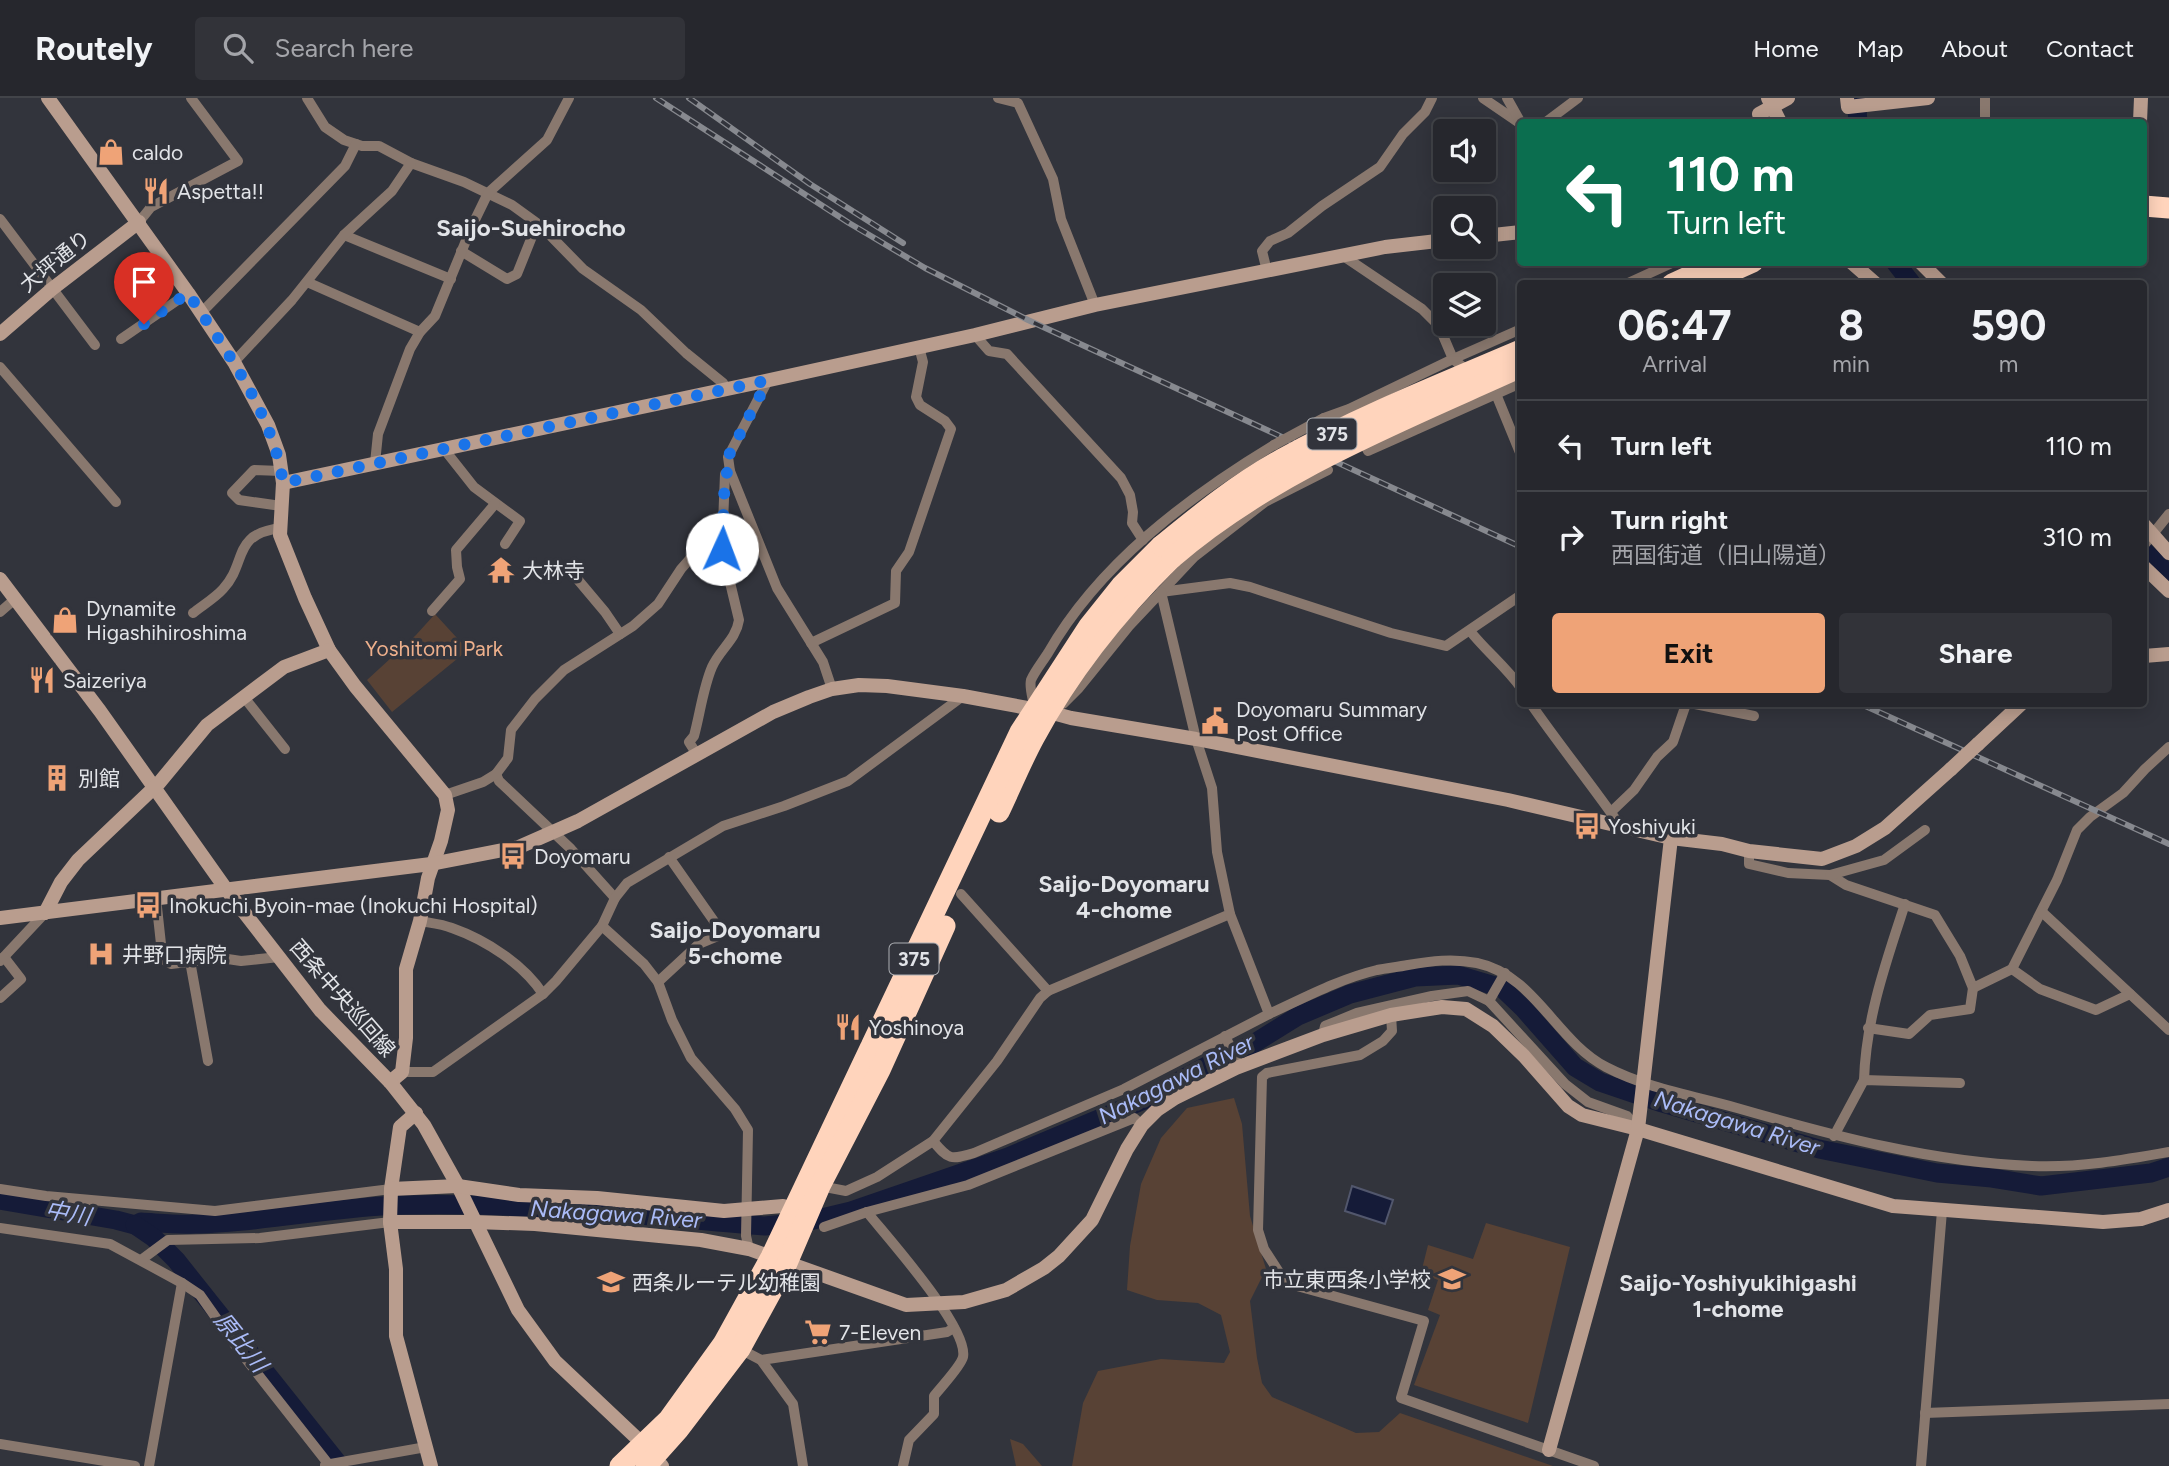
<!DOCTYPE html>
<meta charset="utf-8">
<style>
:root{--surface:#26272d;--page:#323339;--text:#f1f3f6;--muted:#a4a5aa;--line:#424449;--accent:#efa377}
body{margin:0;font-family:Figtree,"Noto Sans JP",sans-serif;background:var(--page);color:var(--text);height:100vh;display:flex;flex-direction:column;font-size:26px;white-space:nowrap}
*{box-sizing:border-box;margin:0}
p{font-size:23px;color:var(--muted)}
.icon{flex:none;width:38px;height:38px;fill:none;stroke:currentColor;stroke-width:2;stroke-linecap:round;stroke-linejoin:round}
.map{position:relative;flex:1;overflow:hidden}
.drawer{position:absolute;left:1517px;top:182px;width:630px;height:427px;display:flex;flex-direction:column;background:var(--surface);border-radius:7px;box-shadow:0 4px 18px #0003,0 0 0 2px var(--line)}
.drawer>*{flex:none}
.banner{position:absolute;left:1517px;top:21px;width:630px;height:147px;border-radius:7px;box-shadow:0 4px 18px #0003,0 0 0 2px var(--line);background:#0b6e4f;color:#fff;overflow:hidden}
.buttons{position:absolute;left:1433px;top:21px;display:grid;gap:14px}
.buttons a{display:grid;place-items:center;width:63px;height:63px;border-radius:7px;background:var(--surface);box-shadow:0 4px 18px #0003,0 0 0 2px var(--line);font-size:35px}
.pin{position:absolute;display:grid;place-items:center;width:60px;height:60px;color:#fff;margin:-72px -30px;border-radius:50% 50% 50% 0;rotate:-45deg;box-shadow:0 0 7px #0007}
.pin .icon{rotate:45deg}
.me{position:absolute;width:77px;margin:-38px;rotate:2deg;stroke-linejoin:round;filter:drop-shadow(0 0 5px #0008)}
.turn{display:flex;align-items:center;gap:24px;height:147px;padding:0 35px;font-size:32px}
.turn .icon{width:91px;height:91px;stroke-width:2.5}
.turn b{display:block;font-size:49px;line-height:60px}
.eta{display:flex;justify-content:space-evenly;align-items:center;height:119px;text-align:center}
.eta b{font-size:42px;font-weight:700;line-height:49px}
.primary-button{display:flex;gap:14px;margin-top:auto;padding:14px 35px}
.primary-button a{flex:1;height:80px;border-radius:7px;background:var(--accent);color:#111;font-size:28px;font-weight:700;line-height:80px;text-align:center}
.primary-button a+a{background:var(--page);color:var(--text)}
ul{padding:0;list-style:none}
li{display:flex;align-items:center;gap:21px;height:91px;padding:0 35px;border-top:2px solid var(--line)}
li div{flex:1}
li b{display:block;font-size:26px}
li em{font-style:normal}
header{display:flex;align-items:center;gap:42px;box-sizing:border-box;height:98px;padding:0 35px;background:var(--surface);border-bottom:2px solid var(--line)}
header strong{font-size:33px}
nav{display:flex;gap:38px;margin-inline-start:auto;font-size:24px}
.search{width:490px;height:63px;background:var(--page);display:flex;align-items:center;gap:18px;box-sizing:border-box;padding:0 24px;border-radius:7px;color:var(--muted);font-size:26px}
.map>svg:first-child{display:block}
</style>
<header>
<strong>Routely</strong>
<div class="search"><svg class="icon" aria-label="search" viewBox="0 0 24 24"><circle cx="10" cy="10" r="6"/><path d="M15 15l6 6"/></svg>Search here</div>
<nav><a>Home</a><a>Map</a><a>About</a><a>Contact</a></nav>
</header>
<div class="map">
<svg width="2169" height="1368" viewBox="0 0 2169 1368">
<rect width="100%" height="100%" fill="#32343c"/>
<g fill="#584235">
<polygon points="435,516 468,552 392,614 367,582 416,537"/>
<polygon points="1234,1000 1242,1026 1250,1118 1266,1171 1250,1203 1257,1260 1262,1285 1272,1299 1356,1335 1379,1334 1400,1315 1553,1368 1072,1368 1083,1305 1098,1273 1161,1261 1224,1265 1230,1254 1221,1217 1198,1205 1157,1202 1127,1192 1130,1148 1141,1086 1161,1040 1187,1010"/>
<polygon points="1486,1125 1570,1149 1528,1325 1414,1287 1440,1217 1428,1212 1438,1182 1421,1175 1428,1147 1473,1161"/>
<polygon points="1010,1341 1023,1346 1042,1368 1016,1368"/>
</g>
<polygon fill="#151b38" stroke="#52576d" stroke-width="2" points="1352,1088 1393,1102 1385,1126 1345,1113"/>
<g fill="none" stroke-linecap="round" stroke-linejoin="round">
<g stroke="#151b38" stroke-width="19">
<polyline points="1856,0 1858,24"/>
<polyline points="1895,164 1912,186"/>
<polyline points="2144,453 2169,477"/>
<path d="M0 1102 116 1122 135 1127 141 1124C159 1125 177 1127 194 1126 265 1125 335 1108 405 1107 525 1104 645 1118 765 1128L805 1124 851 1113 1008 1059 1144 1002 1210 966 1253 946 1298 918 1350 896 1415 879 1458 877 1502 890 1524 911 1575 969 1600 984 1662 1005 1819 1051 1937 1075 1992 1080 2041 1088 2151 1075 2169 1069"/>
<polyline points="135,1127 154,1140 176,1162 340,1368"/>
</g>
<g stroke="#89786e" stroke-width="10">
<polyline points="307,0 325,29 344,42 362,48 379,48 411,65 464,84 512,107 541,128 583,171 641,212 686,255 723,285 727,291"/>
<polyline points="998,0 1018,5 1053,81 1061,121 1095,207"/>
<polyline points="1483,0 1521,26"/>
<polyline points="1507,0 1521,25"/>
<polyline points="1546,24 1578,0"/>
<polyline points="1985,24 1985,0"/>
<polyline points="0,121 95,247"/>
<polyline points="139,124 151,109 238,63 191,0"/>
<polyline points="344,137 451,181"/>
<polyline points="461,153 507,181 517,176 533,136 541,128"/>
<polyline points="1342,157 1422,211 1439,228 1453,261 1469,274"/>
<polyline points="1267,173 1262,153 1270,143 1288,135 1322,108 1380,69 1403,36 1425,14 1432,0"/>
<polyline points="307,184 420,234"/>
<polyline points="1626,186 1674,164"/>
<polyline points="201,215 345,68 356,46"/>
<polyline points="975,237 989,253 1007,256 1121,380 1130,397 1133,414 1132,425 1143,442"/>
<polyline points="121,241 188,195"/>
<polyline points="234,264 292,202 344,137 392,93 411,65"/>
<polyline points="0,269 116,404"/>
<polyline points="765,283 766,286 728,359 730,373 777,490 823,564 832,591"/>
<polyline points="1481,284 1496,296 1521,357"/>
<polyline points="1324,320 1349,311 1453,261 1521,231"/>
<polyline points="1361,339 1368,353 1521,285"/>
<polyline points="444,351 474,389 520,423 505,446"/>
<polyline points="375,365 378,336 410,251 420,234 435,218 472,128 488,95 547,42 569,0"/>
<polyline points="281,373 254,372 232,395 239,402 281,408"/>
<polyline points="2144,447 2169,416"/>
<polyline points="568,470 605,514 620,536"/>
<polyline points="1161,494 1230,485 1250,489 1391,535 1446,548 1521,497"/>
<polyline points="432,513 460,481 457,469 456,452 495,406"/>
<polyline points="0,514 15,501"/>
<path d="M193 515C203 507 215 500 223 491 248 464 231 436 281 430"/>
<path d="M1470 533C1486 553 1506 569 1521 590"/>
<polyline points="811,545 895,505 896,473 909,454 951,331 945,323 920,307 916,299 923,264 919,249"/>
<polyline points="243,598 285,651"/>
<polyline points="1063,606 1078,591 1129,528 1194,459 1265,404 1328,372"/>
<path d="M1531 606C1560 648 1592 687 1621 729"/>
<polyline points="1695,606 1754,618"/>
<path d="M1034 608C1033 601 1029 589 1031 582 1035 573 1043 563 1048 555 1099 466 1188 399 1274 347"/>
<path d="M696 655 689 644 694 638C700 616 703 590 712 569 720 551 736 542 739 522L722 451 725 376 730 373"/>
<polyline points="496,676 499,683 571,751 615,800"/>
<polyline points="445,697 483,684 496,676 508,660 511,632 535,601 564,572 633,528 658,506 681,471 704,445 722,451"/>
<polyline points="1611,714 1634,692 1657,659 1673,644 1686,606"/>
<polyline points="1749,753 1749,766 1788,775 1830,777 1846,787 1935,817 1960,858 1973,890 2012,871 2057,782 2077,732 2090,719 2123,695 2145,671 2169,649"/>
<polyline points="1830,777 1884,762 1925,732"/>
<polyline points="961,796 1048,893 1230,816 1217,754 1212,690 1196,641 1161,494"/>
<polyline points="156,800 161,846 166,863 171,866 221,860 241,863 279,859"/>
<polyline points="2042,814 2169,932"/>
<path d="M420 823C431 825 442 826 452 830 486 842 523 866 543 896"/>
<polyline points="0,863 45,815"/>
<polyline points="190,863 208,963"/>
<polyline points="2012,871 2040,891 2096,912 2130,896"/>
<polyline points="658,884 699,846 723,836 669,759"/>
<polyline points="0,900 21,881 4,859"/>
<polyline points="1489,903 1565,986 1588,1004 1627,1018 1638,1031"/>
<path d="M1269 916C1304 900 1339 881 1377 872 1387 870 1398 869 1408 867 1431 863 1453 860 1477 865 1535 877 1556 943 1606 969 1646 990 1694 998 1737 1010 1834 1038 1931 1064 2032 1068 2078 1070 2124 1062 2169 1054"/>
<polyline points="1391,917 1392,933 1383,943 1360,957 1267,975 1262,979 1258,1132 1264,1151 1286,1185 1424,1223 1401,1300 1594,1368"/>
<polyline points="1868,930 1909,936 1930,917 1970,911 1973,890"/>
<polyline points="1323,937 1325,928 1357,915 1432,898 1468,893 1489,903 1505,875"/>
<polyline points="1225,938 1240,969"/>
<polyline points="402,974 433,974 543,896 556,883 602,828"/>
<path d="M1864 982C1866 920 1886 864 1905 806"/>
<polyline points="1834,1038 1864,982 1960,985"/>
<path d="M933 1043C949 1062 950 1062 974 1055L1124 991 1269 916 1230 816"/>
<polyline points="820,1088 846,1093 877,1079 933,1043 997,963 1040,900 1048,893"/>
<polyline points="0,1091 46,1098 215,1113 391,1091"/>
<path d="M867 1114C887 1139 969 1230 963 1259 961 1268 941 1289 934 1298V1316L909 1342 903 1368"/>
<polyline points="824,1129 867,1114 968,1087 1134,1020 1142,1027"/>
<polyline points="0,1130 110,1146 182,1185 200,1197 238,1251 330,1368"/>
<polyline points="749,1151 746,1138 748,1032 735,1011 691,960 672,922 658,884 644,866 602,828 615,800 627,785 723,728 784,708 848,683 963,598"/>
<polyline points="141,1162 168,1142 260,1140 390,1124"/>
<polyline points="740,1251 761,1262 793,1306 803,1368"/>
<polyline points="761,1262 947,1234 954,1230"/>
<polyline points="1925,1315 2169,1306"/>
<polyline points="0,1346 135,1368"/>
<polyline points="325,1367 426,1349"/>
<polyline points="149,1368 182,1185"/>
<polyline points="1921,1368 1942,1113"/>
</g>
<g stroke="#b99d8e" stroke-width="14">
<polyline points="48,0 188,195 234,264 268,327 279,357 283,385 280,437 305,500 329,552 355,588 445,697 448,712 441,743 428,780 420,823 406,871 406,940 402,974 390,984"/>
<polyline points="1768,0 1780,24"/>
<polyline points="1847,0 1848,9 1928,0"/>
<polyline points="1762,24 1759,16 1788,0"/>
<polyline points="2140,24 2141,0"/>
<polyline points="1484,138 1521,134"/>
<polyline points="1851,164 1876,186"/>
<polyline points="1920,164 1942,186"/>
<polyline points="0,236 52,191 139,124"/>
<polyline points="283,385 765,283 975,237 1095,207 1385,149 1446,142"/>
<polyline points="2144,427 2169,455"/>
<polyline points="2144,469 2169,493"/>
<polyline points="0,481 100,613 226,791 320,912 390,984 424,1027 458,1088 518,1212 555,1263 644,1347 662,1368"/>
<polyline points="2144,558 2169,556"/>
<polyline points="1978,646 2021,606"/>
<polyline points="45,815 61,784 78,762 159,685 207,627 284,569 329,552"/>
<polyline points="0,820 431,766 519,749 578,723 773,614 809,599 832,591 859,587 887,588 963,598 1049,614 1071,620 1196,641 1508,702 1671,740 1722,746 1749,753 1822,761 1856,748 1885,730 1951,671"/>
<polyline points="416,1015 400,1029 391,1091 390,1124 396,1171 396,1238 431,1368"/>
<polyline points="391,1091 458,1088 519,1097 597,1100 724,1113 783,1108 793,1111"/>
<polyline points="390,1124 474,1124 535,1126 701,1142 749,1151 906,1207 964,1204 1006,1192 1044,1170 1059,1158 1092,1122 1127,1051 1142,1027 1157,1012 1175,1000 1236,970 1323,937 1391,917 1442,909 1466,911 1493,928 1524,958 1568,1008 1582,1017 1638,1031 1893,1108 2103,1124 2141,1121 2169,1112"/>
<polyline points="1549,1352 1638,1031 1671,740"/>
</g>
<g stroke="#ffd4bc" stroke-width="21">
<polyline points="2144,108 2169,110"/>
<polyline points="1672,186 1718,165"/>
<polyline points="1704,186 1753,164"/>
<path d="M999 714C1011 689 1021 664 1034 640 1070 573 1118 513 1172 460"/>
<polyline points="620,1368 669,1321 723,1246 771,1159 1020,634 1089,528 1121,488 1161,448"/>
<polyline points="646,1368 679,1331 740,1251 787,1165 820,1088 880,972 945,828"/>
</g>
<defs>
<g id="rail">
<polyline points="656,0 849,125 925,170 1028,222 1521,449"/>
<polyline points="689,0 810,86 903,145"/>
<polyline points="1861,606 2169,746"/>
</g>
</defs>
<use href="#rail" stroke="#87898f" stroke-width="6"/>
<use href="#rail" stroke="#32343c" stroke-width="3.5" stroke-dasharray="10" stroke-linecap="butt"/>
<polyline stroke="#89786e" stroke-width="10" points="1274,347 1324,320"/>
<polyline stroke="#b99d8e" stroke-width="14" points="1951,671 1978,646"/>
<g stroke="#ffd4bc" stroke-width="21">
<path d="M1161 448C1199 417 1238 385 1282 361 1358 319 1441 286 1521 252"/>
<path d="M1172 460C1273 373 1400 324 1521 269"/>
</g>
</g>
<g fill="none" stroke-linecap="round" stroke-linejoin="round">
<path stroke="#1a73e8" stroke-width="12" stroke-dasharray="0 21.6" d="M144 226 188 195C226 253 273 315 283 385L765 283 766 286 728 359 730 373 725 376 722 451"/>
</g>
<defs>
<symbol id="shop-bare" viewBox="-9 -9 18 18"><path d="M-5-2.5h2.3a2.7 3.5 0 0 1 5.4 0H5L5.5 6h-11ZM-1.5-2.5h3a1.5 2.3 0 0 0-3 0Z" fill="#efa377" stroke="#32343c" stroke-width="2.5" paint-order="stroke"/></symbol>
<symbol id="restaurant-bare" viewBox="-9 -9 18 18"><path d="M-5-6h1v4h1v-4h1v4h1v-4h1v5L-1.5 .5V6h-2V.5L-5-1ZM5-6V6H3V1.5H1.5Q1.5-4 5-6Z" fill="#efa377" stroke="#32343c" stroke-width="2.5" paint-order="stroke"/></symbol>
<symbol id="temple-bare" viewBox="-9 -9 18 18"><path d="M0-6L5-2H3V0L6.5 2.5H4V6H1.5V3h-3V6H-4V2.5H-6.5L-3 0V-2H-5Z" fill="#efa377" stroke="#32343c" stroke-width="2.5" paint-order="stroke"/></symbol>
<symbol id="civic-bare" viewBox="-9 -9 18 18"><path d="M-.6-6.5H3V-4.5H.6V-3L4-1V1h2V6H-6V1h2V-1L-.6-3ZM-1.2 2.5V6h2.4V2.5Z" fill="#efa377" stroke="#32343c" stroke-width="2.5" paint-order="stroke"/></symbol>
<symbol id="building-bare" viewBox="-9 -9 18 18"><path d="M-4-6H4V6H1V3H-1V6H-4ZM-2.5-4.3h1.7v1.8h-1.7ZM.8-4.3h1.7v1.8H.8ZM-2.5-1h1.7V.8h-1.7ZM.8-1h1.7V.8H.8Z" fill="#efa377" stroke="#32343c" stroke-width="2.5" paint-order="stroke"/></symbol>
<symbol id="bus-bare" viewBox="-9 -9 18 18"><path d="M-5-6H5V4H4V6H2V4H-2V6H-4V4H-5ZM-3.5-4V0h7V-4ZM-3.5 1.2v1.5H-2V1.2ZM2 1.2v1.5H3.5V1.2Z" fill="#efa377" stroke="#32343c" stroke-width="2.5" paint-order="stroke"/></symbol>
<symbol id="hospital-bare" viewBox="-9 -9 18 18"><path d="M-5-5h3v3.5h4V-5h3V5h-3V1.5h-4V5h-3Z" fill="#efa377" stroke="#32343c" stroke-width="2.5" paint-order="stroke"/></symbol>
<symbol id="school-bare" viewBox="-9 -9 18 18"><path d="M0-5L7-2L0 1L-7-2ZM-4 1L0 2.5L4 1V4Q0 6-4 4Z" fill="#efa377" stroke="#32343c" stroke-width="2.5" paint-order="stroke"/></symbol>
<symbol id="supermarket-bare" viewBox="-9 -9 18 18"><path d="M-6-5.5h2.5l.6 2H6L4.5 2H-2.5L-4.4-4H-6ZM-1.5 3.2a1.3 1.3 0 1 0 .1 0ZM3 3.2a1.3 1.3 0 1 0 .1 0Z" fill="#efa377" stroke="#32343c" stroke-width="2.5" paint-order="stroke"/></symbol>
</defs>
<g fill-rule="evenodd">
<use href="#shop-bare" x="92" y="35" width="38" height="38"/>
<use href="#restaurant-bare" x="137" y="74" width="38" height="38"/>
<use href="#temple-bare" x="482" y="453" width="38" height="38"/>
<use href="#shop-bare" x="46" y="503" width="38" height="38"/>
<use href="#restaurant-bare" x="23" y="563" width="38" height="38"/>
<use href="#civic-bare" x="1196" y="604" width="38" height="38"/>
<use href="#building-bare" x="38" y="661" width="38" height="38"/>
<use href="#bus-bare" x="1568" y="709" width="38" height="38"/>
<use href="#bus-bare" x="494" y="739" width="38" height="38"/>
<use href="#bus-bare" x="129" y="788" width="38" height="38"/>
<use href="#hospital-bare" x="82" y="837" width="38" height="38"/>
<use href="#restaurant-bare" x="829" y="910" width="38" height="38"/>
<use href="#school-bare" x="1433" y="1162" width="38" height="38"/>
<use href="#school-bare" x="592" y="1165" width="38" height="38"/>
<use href="#supermarket-bare" x="799" y="1215" width="38" height="38"/>
</g>
<g text-anchor="middle" dominant-baseline="central" stroke-width="7" stroke-linejoin="round" paint-order="stroke">
<g fill="#32343c" stroke="#adafb4" stroke-width="2">
<rect x="1307.5" y="320.5" width="49" height="31" rx="5"/>
<rect x="889.5" y="845.5" width="49" height="31" rx="5"/>
</g>
<g font-size="19" font-weight="bold" fill="#e2e4e8">
<text x="1332" y="336">375</text>
<text x="914" y="861">375</text>
</g>
<g font-size="21" fill="#e2e4e8" stroke="#32343c" text-anchor="start">
<text x="132" y="54">caldo</text>
<text x="177" y="93">Aspetta!!</text>
<text x="522" y="472">大林寺</text>
<text x="86" y="510">Dynamite<tspan x="86" dy="24">Higashihiroshima</tspan></text>
<text x="63" y="582">Saizeriya</text>
<text x="1236" y="611">Doyomaru Summary<tspan x="1236" dy="24">Post Office</tspan></text>
<text x="78" y="680">別館</text>
<text x="1608" y="728">Yoshiyuki</text>
<text x="534" y="758">Doyomaru</text>
<text x="169" y="807">Inokuchi Byoin-mae (Inokuchi Hospital)</text>
<text x="122" y="856">井野口病院</text>
<text x="869" y="929">Yoshinoya</text>
<text x="1431" y="1181" text-anchor="end">市立東西条小学校</text>
<text x="632" y="1184">西条ルーテル幼稚園</text>
<text x="839" y="1234">7-Eleven</text>
</g>
<g font-size="21" fill="#e2e4e8" stroke="#32343c">
<text transform="translate(55 163) rotate(-39)">大坪通り</text>
<text transform="translate(343 900) rotate(49)">西条中央巡回線</text>
</g>
<g font-size="21" fill="#eeb08c" stroke="#32343c">
<text x="434" y="550">Yoshitomi Park</text>
</g>
<g font-size="23" font-weight="bold" fill="#e2e4e8" stroke="#32343c">
<text x="1124" y="786">Saijo-Doyomaru<tspan x="1124" dy="26">4-chome</tspan></text>
<text x="735" y="832">Saijo-Doyomaru<tspan x="735" dy="26">5-chome</tspan></text>
<text x="1738" y="1185">Saijo-Yoshiyukihigashi<tspan x="1738" dy="26">1-chome</tspan></text>
</g>
<g font-size="23" font-style="italic" fill="#aabbf7" stroke="#32343c">
<text transform="translate(1176 981) rotate(-27)">Nakagawa River</text>
<text transform="translate(1737 1025) rotate(17)">Nakagawa River</text>
<text transform="translate(68 1115) rotate(10)">中川</text>
<text transform="translate(616 1116) rotate(4)">Nakagawa River</text>
<text transform="translate(241 1244) rotate(51)">原比川</text>
</g>
<g font-size="24" font-weight="bold" fill="#e2e4e8" stroke="#32343c">
<text x="531" y="129">Saijo-Suehirocho</text>
</g>
</g>
</svg>
<div class="buttons">
<a><svg class="icon" aria-label="sound" viewBox="0 0 24 24"><path d="M4 9h4l5-4v14l-5-4H4zM17 9q2 3 0 6"/></svg></a>
<a><svg class="icon" aria-label="search" viewBox="0 0 24 24"><circle cx="10" cy="10" r="6"/><path d="M15 15l6 6"/></svg></a>
<a><svg class="icon" aria-label="layers" viewBox="0 0 24 24"><path d="M12 4l9 5-9 5-9-5zM3 14l9 5 9-5"/></svg></a>
</div>
<div class="pin" style="left:144px;top:226px;background:#d93025"><svg class="icon" aria-label="arrive" viewBox="0 0 24 24"><path d="M6 21V4h12l-3 4 3 4H6"/></svg></div>
<svg class="me" style="left:722px;top:451px" viewBox="-20 -20 40 40"><circle r="19" fill="#fff"/><path d="M0-13L10 11 0 6-10 11z" fill="#1a73e8"/></svg>
<div class="banner">
<div class="turn"><svg class="icon" aria-label="left" viewBox="0 0 24 24"><path d="M17 20v-9H6M10 6l-5 5 5 5"/></svg><div><b>110 m</b>Turn left</div></div>
</div>
<section class="drawer">
<div class="eta">
<div><b>06:47</b><p>Arrival</p></div>
<div><b>8</b><p>min</p></div>
<div><b>590</b><p>m</p></div>
</div>
<ul>
<li><svg class="icon" aria-label="left" viewBox="0 0 24 24"><path d="M17 20v-9H6M10 6l-5 5 5 5"/></svg><div><b>Turn left</b></div><em>110 m</em></li>
<li><svg class="icon" aria-label="right" viewBox="0 0 24 24"><path d="M7 20v-9h11M14 6l5 5-5 5"/></svg><div><b>Turn right</b><p>西国街道（旧山陽道）</p></div><em>310 m</em></li>
</ul>
<div class="primary-button"><a>Exit</a><a>Share</a></div>
</section>
</div>
